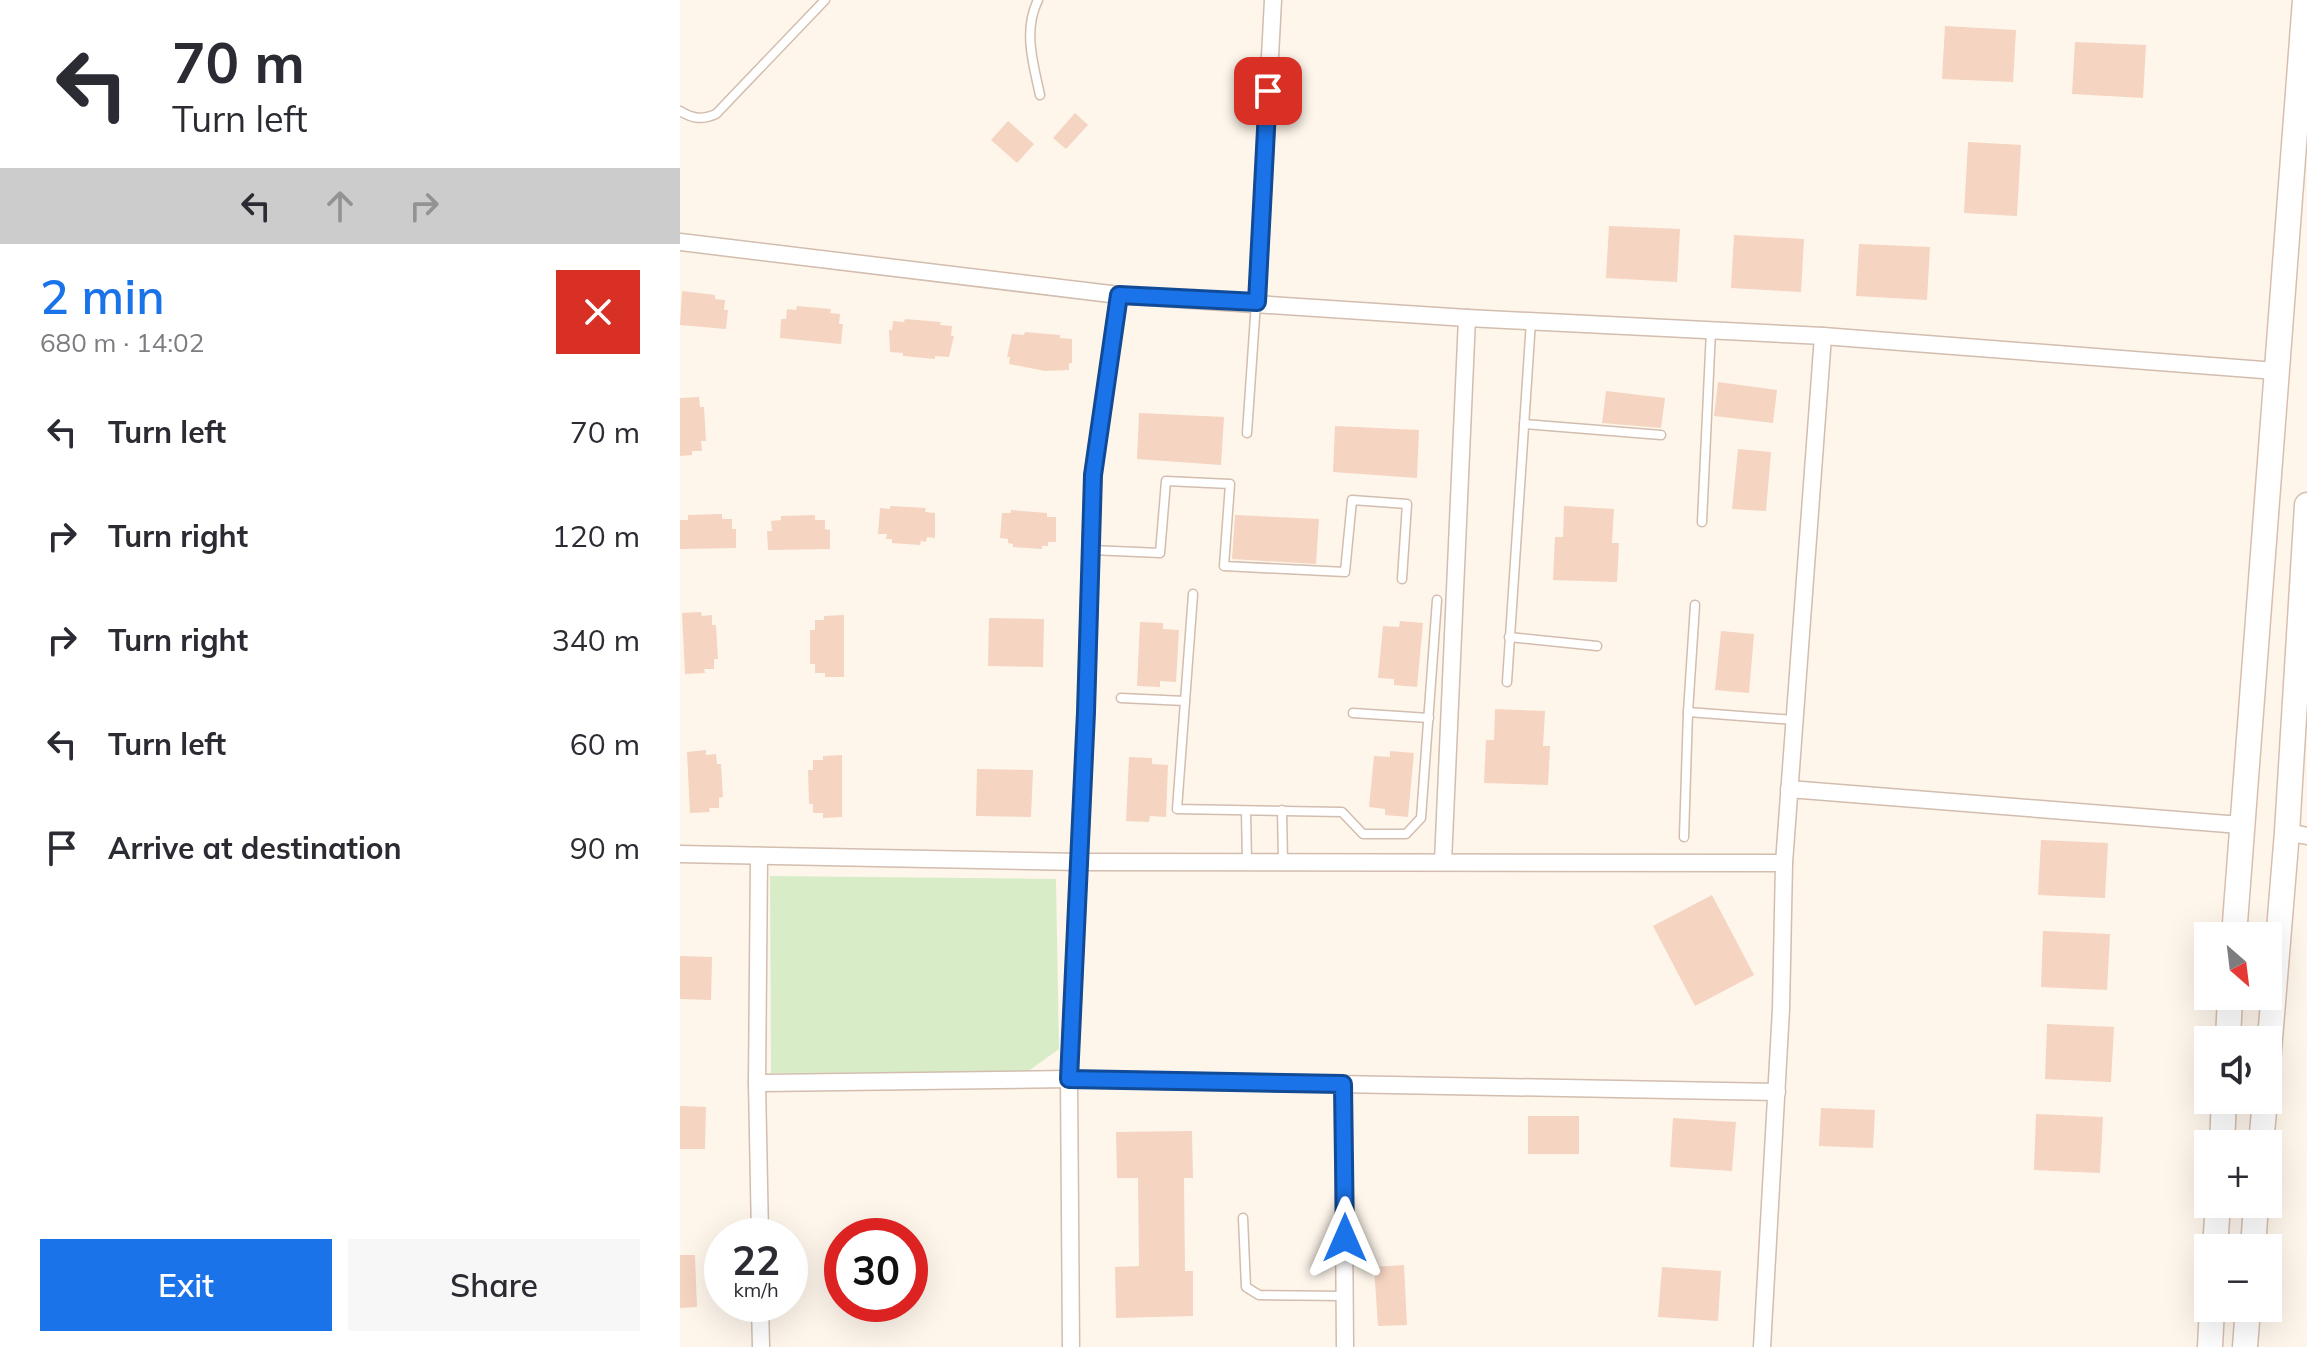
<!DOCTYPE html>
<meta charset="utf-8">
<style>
:root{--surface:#fff;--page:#f7f7f7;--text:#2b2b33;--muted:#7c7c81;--accent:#1a73e8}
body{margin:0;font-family:Mulish,sans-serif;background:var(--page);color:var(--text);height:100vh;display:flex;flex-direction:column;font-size:30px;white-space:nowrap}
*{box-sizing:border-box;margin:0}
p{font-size:26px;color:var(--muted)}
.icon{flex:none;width:44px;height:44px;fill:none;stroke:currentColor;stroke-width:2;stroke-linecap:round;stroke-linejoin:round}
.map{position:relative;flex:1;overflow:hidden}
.sheet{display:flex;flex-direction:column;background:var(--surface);width:680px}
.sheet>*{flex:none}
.banner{background:#fff;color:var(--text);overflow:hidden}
.needle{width:52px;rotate:152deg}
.controls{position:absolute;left:1514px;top:922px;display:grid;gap:16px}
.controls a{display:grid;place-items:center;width:88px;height:88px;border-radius:0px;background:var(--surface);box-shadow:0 8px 32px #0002;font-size:40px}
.speed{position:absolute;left:24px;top:1218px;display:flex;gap:16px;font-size:40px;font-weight:700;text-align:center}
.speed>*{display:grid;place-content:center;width:104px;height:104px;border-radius:50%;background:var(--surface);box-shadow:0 8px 32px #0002;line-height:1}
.speed small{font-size:20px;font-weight:400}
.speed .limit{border:12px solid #d22;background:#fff;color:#111}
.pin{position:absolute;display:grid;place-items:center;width:68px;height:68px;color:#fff;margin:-34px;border-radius:16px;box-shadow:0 4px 12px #0006}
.me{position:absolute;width:88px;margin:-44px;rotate:0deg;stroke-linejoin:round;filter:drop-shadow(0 0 6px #0008)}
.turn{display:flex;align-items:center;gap:28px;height:168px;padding:0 40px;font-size:36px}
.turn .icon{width:104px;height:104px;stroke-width:2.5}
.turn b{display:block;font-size:56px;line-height:68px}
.lanes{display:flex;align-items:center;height:76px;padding:0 40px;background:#0003;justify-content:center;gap:40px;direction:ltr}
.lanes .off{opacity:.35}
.round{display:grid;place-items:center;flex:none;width:84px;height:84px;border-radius:0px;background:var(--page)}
.summary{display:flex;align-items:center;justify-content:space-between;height:136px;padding:0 40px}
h1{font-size:48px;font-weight:600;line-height:60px;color:var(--accent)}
.action{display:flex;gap:16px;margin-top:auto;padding:16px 40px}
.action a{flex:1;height:92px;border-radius:0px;background:var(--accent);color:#fff;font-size:32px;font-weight:600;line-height:92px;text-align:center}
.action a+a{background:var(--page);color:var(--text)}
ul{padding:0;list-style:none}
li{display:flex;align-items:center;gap:24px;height:104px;padding:0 40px}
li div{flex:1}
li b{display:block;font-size:30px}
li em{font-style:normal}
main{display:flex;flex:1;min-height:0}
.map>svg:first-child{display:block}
</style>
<main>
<section class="sheet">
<div class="banner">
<div class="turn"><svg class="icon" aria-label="left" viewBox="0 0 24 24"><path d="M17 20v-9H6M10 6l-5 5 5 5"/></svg><div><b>70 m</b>Turn left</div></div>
<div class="lanes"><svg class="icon" aria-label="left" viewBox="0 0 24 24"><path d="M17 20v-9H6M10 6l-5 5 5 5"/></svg><svg class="icon off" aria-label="ahead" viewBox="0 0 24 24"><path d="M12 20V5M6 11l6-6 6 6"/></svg><svg class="icon off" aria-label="right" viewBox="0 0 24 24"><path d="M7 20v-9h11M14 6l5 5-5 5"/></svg></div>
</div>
<div class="summary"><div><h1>2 min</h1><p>680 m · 14:02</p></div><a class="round" style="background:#d93025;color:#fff"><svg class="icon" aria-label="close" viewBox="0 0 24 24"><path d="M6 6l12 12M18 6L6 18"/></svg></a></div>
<ul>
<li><svg class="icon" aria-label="left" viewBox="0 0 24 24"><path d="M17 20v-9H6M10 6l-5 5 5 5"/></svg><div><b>Turn left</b></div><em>70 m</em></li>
<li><svg class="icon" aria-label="right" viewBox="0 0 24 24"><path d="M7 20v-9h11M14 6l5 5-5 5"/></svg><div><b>Turn right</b></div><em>120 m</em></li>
<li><svg class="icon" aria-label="right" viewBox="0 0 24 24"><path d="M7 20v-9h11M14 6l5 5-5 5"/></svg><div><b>Turn right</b></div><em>340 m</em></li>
<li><svg class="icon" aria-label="left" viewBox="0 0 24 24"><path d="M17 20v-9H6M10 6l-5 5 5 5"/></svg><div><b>Turn left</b></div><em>60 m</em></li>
<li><svg class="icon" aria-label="arrive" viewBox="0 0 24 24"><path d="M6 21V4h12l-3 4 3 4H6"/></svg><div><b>Arrive at destination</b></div><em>90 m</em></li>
</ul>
<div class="action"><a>Exit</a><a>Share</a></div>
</section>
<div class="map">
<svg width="1627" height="1347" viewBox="0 0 1627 1347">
<rect width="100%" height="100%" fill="#fef6eb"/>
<polygon fill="#d8edc7" points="90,876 376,879 379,1049 347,1072 91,1073"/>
<g fill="#f5d4c1">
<polygon points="1265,26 1336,30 1333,82 1262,79"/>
<polygon points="1395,42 1466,45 1463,98 1392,94"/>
<polygon points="395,113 408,125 386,149 373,138"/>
<polygon points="328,121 354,144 337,163 311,140"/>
<polygon points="1288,142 1341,145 1337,216 1284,213"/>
<polygon points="929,226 1000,229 997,282 926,278"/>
<polygon points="1054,235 1124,239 1121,292 1051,288"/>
<polygon points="1179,244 1250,247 1247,300 1176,296"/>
<polygon points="2,291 35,295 35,299 45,300 44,310 48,310 46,329 0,325"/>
<polygon points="117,306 151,309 150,313 160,314 159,324 163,324 161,344 100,338 101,319 106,319 107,309 116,310"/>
<polygon points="225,319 261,322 260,325 272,326 271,336 274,336 269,357 255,356 255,359 223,356 223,353 210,352 209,330 212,330 213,321 224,322"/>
<polygon points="345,332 380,335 380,338 392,339 392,363 389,363 389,370 365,371 329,364 330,357 327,357 332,334 344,335"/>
<polygon points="1038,382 1097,390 1093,423 1034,416"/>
<polygon points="926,391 985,398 981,428 922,423"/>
<polygon points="19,397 20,407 24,407 26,441 21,441 22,451 12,451 12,455 0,456 0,398"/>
<polygon points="459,413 544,417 541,465 457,459"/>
<polygon points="655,426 739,430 737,478 653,472"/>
<polygon points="1058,449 1091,452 1086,511 1052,509"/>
<polygon points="210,506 246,508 245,512 255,513 255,538 247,537 246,542 241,541 240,545 212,543 212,539 206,539 207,534 198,534 200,508 210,509"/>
<polygon points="884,506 934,509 932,543 939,543 937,582 873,580 875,537 883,537"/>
<polygon points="331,510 367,513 367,517 376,517 376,542 368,542 368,546 362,546 362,549 333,547 333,544 328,543 328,539 320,538 322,513 331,513"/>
<polygon points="42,514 42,519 52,519 52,529 56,529 56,548 0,549 0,520 8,520 8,515"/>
<polygon points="135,515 135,520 145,520 145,529 150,530 150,549 88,550 87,531 92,531 91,521 101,520 101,516"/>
<polygon points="555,515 639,519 636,564 552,559"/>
<polygon points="21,612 22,616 32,615 32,625 36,625 38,659 34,659 34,669 24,669 25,673 5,674 2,613"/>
<polygon points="164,615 164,677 145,677 145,673 135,673 135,664 130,664 130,630 135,630 135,620 144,620 144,616"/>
<polygon points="309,618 364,619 363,667 308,666"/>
<polygon points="720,621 743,623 737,687 714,685 714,679 698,678 703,626 719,627"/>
<polygon points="460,622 483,623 483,629 499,630 496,682 480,681 480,687 457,686"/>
<polygon points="1041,631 1074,634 1069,693 1035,690"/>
<polygon points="815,709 865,711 863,746 870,746 868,785 804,783 806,740 814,740"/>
<polygon points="26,750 26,755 36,754 37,764 41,764 43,797 39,798 39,808 29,808 30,812 10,813 7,752"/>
<polygon points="710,751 734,753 728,817 705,815 705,809 689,807 694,756 710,757"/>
<polygon points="162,755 162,817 143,818 143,813 133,813 133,804 129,804 128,770 133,770 133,760 143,760 143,756"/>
<polygon points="449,757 472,758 472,764 488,765 486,817 470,816 469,822 446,821"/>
<polygon points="297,769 353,770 351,817 296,816"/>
<polygon points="1361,840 1428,843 1425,898 1358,895"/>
<polygon points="1032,895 1074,975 1015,1006 973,926"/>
<polygon points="1363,931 1430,934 1427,990 1361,987"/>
<polygon points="0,956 32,957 31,1000 0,999"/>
<polygon points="1367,1024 1434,1027 1431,1082 1365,1079"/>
<polygon points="0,1106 26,1107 25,1149 0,1149"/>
<polygon points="1141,1108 1195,1110 1193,1148 1139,1146"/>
<polygon points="1356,1114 1423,1117 1420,1173 1354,1170"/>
<rect x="848" y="1116" width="51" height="38"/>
<polygon points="993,1118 1056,1122 1052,1171 990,1167"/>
<polygon points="512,1131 513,1178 504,1178 505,1271 513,1271 513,1316 436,1318 435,1267 459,1266 458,1178 437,1178 436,1132"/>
<polygon points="0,1255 15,1255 17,1307 0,1308"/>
<polygon points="724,1265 727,1325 698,1326 694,1267"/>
<polygon points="982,1267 1041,1271 1038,1321 978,1317"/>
</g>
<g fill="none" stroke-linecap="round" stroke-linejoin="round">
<defs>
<g id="service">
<path d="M358 0C343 30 353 63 360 95"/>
<path d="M0 111C13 119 22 120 36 114L145 0"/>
<polyline points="844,424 981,435"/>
<polyline points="567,433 576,302"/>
<polyline points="1022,522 1031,330"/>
<polyline points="411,550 480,553 486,481 550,484 544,566 665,572 672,500 727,504 722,579"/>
<polyline points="513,594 497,809 662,812 683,834 726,834 741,818 757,600"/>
<polyline points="829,637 917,646"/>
<polyline points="827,682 851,321"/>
<polyline points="441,698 505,701"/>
<polyline points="1008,712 1114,720"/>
<polyline points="673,713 749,718"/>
<polyline points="602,810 603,862"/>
<polyline points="566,811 567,862"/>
<polyline points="1004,837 1008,712 1015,605"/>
<polyline points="563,1218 566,1287 579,1295 664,1296"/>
</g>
<g id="minor">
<polyline points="0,242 439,295 787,318 1143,336 1596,371"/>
<polyline points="577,302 593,0"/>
<polyline points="1109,789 1560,825"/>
<polyline points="1607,832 1627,836"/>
<polyline points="0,854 398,862 1104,863"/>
<polyline points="79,856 77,1083 80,1236"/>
<polyline points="763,862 787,318"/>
<polyline points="77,1083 389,1079 1097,1092"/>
<polyline points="663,1084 665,1347"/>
<polyline points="80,1304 81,1347"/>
<polyline points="391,1347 389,1079 406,712 413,475 439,295"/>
<polyline points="1082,1347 1101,1009 1104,863 1143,336"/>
</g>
<g id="secondary">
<polyline points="1554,936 1625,0"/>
<polyline points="1548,1040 1550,996"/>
<polyline points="1588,1063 1607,832 1627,505"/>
<polyline points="1542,1144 1544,1100"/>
<polyline points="1581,1144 1585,1100"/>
<polyline points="1535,1248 1538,1204"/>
<polyline points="1573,1248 1576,1204"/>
<polyline points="1530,1347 1532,1308"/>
<polyline points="1565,1347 1568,1308"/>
</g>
</defs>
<use href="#service" stroke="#d2bdae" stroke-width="11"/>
<use href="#minor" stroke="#d2bdae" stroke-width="19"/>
<use href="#secondary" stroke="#d7bfae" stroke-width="27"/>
<use href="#service" stroke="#fff" stroke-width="8"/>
<use href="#minor" stroke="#fff" stroke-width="16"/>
<use href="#secondary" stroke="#fff" stroke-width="24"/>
</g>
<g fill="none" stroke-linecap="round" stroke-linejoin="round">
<defs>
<polyline id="route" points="588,91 577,302 439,295 413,475 406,712 389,1079 663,1084 665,1238"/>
</defs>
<use href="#route" stroke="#114b97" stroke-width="20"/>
<use href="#route" stroke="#1a73e8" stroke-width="14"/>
</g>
</svg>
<div class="controls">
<a><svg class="needle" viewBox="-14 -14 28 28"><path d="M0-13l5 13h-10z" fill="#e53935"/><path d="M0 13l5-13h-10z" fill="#7c7c81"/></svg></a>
<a><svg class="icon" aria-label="sound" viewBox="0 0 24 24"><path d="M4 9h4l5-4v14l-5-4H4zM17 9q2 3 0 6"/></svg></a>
<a>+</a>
<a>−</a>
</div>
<div class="speed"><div>22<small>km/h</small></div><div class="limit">30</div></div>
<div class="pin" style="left:588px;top:91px;background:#d93025"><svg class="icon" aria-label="arrive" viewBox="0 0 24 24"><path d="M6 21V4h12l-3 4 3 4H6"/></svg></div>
<svg class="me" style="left:665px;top:1238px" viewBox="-20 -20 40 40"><path d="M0-17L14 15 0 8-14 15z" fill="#1a73e8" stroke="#fff" stroke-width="4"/></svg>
</div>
</main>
